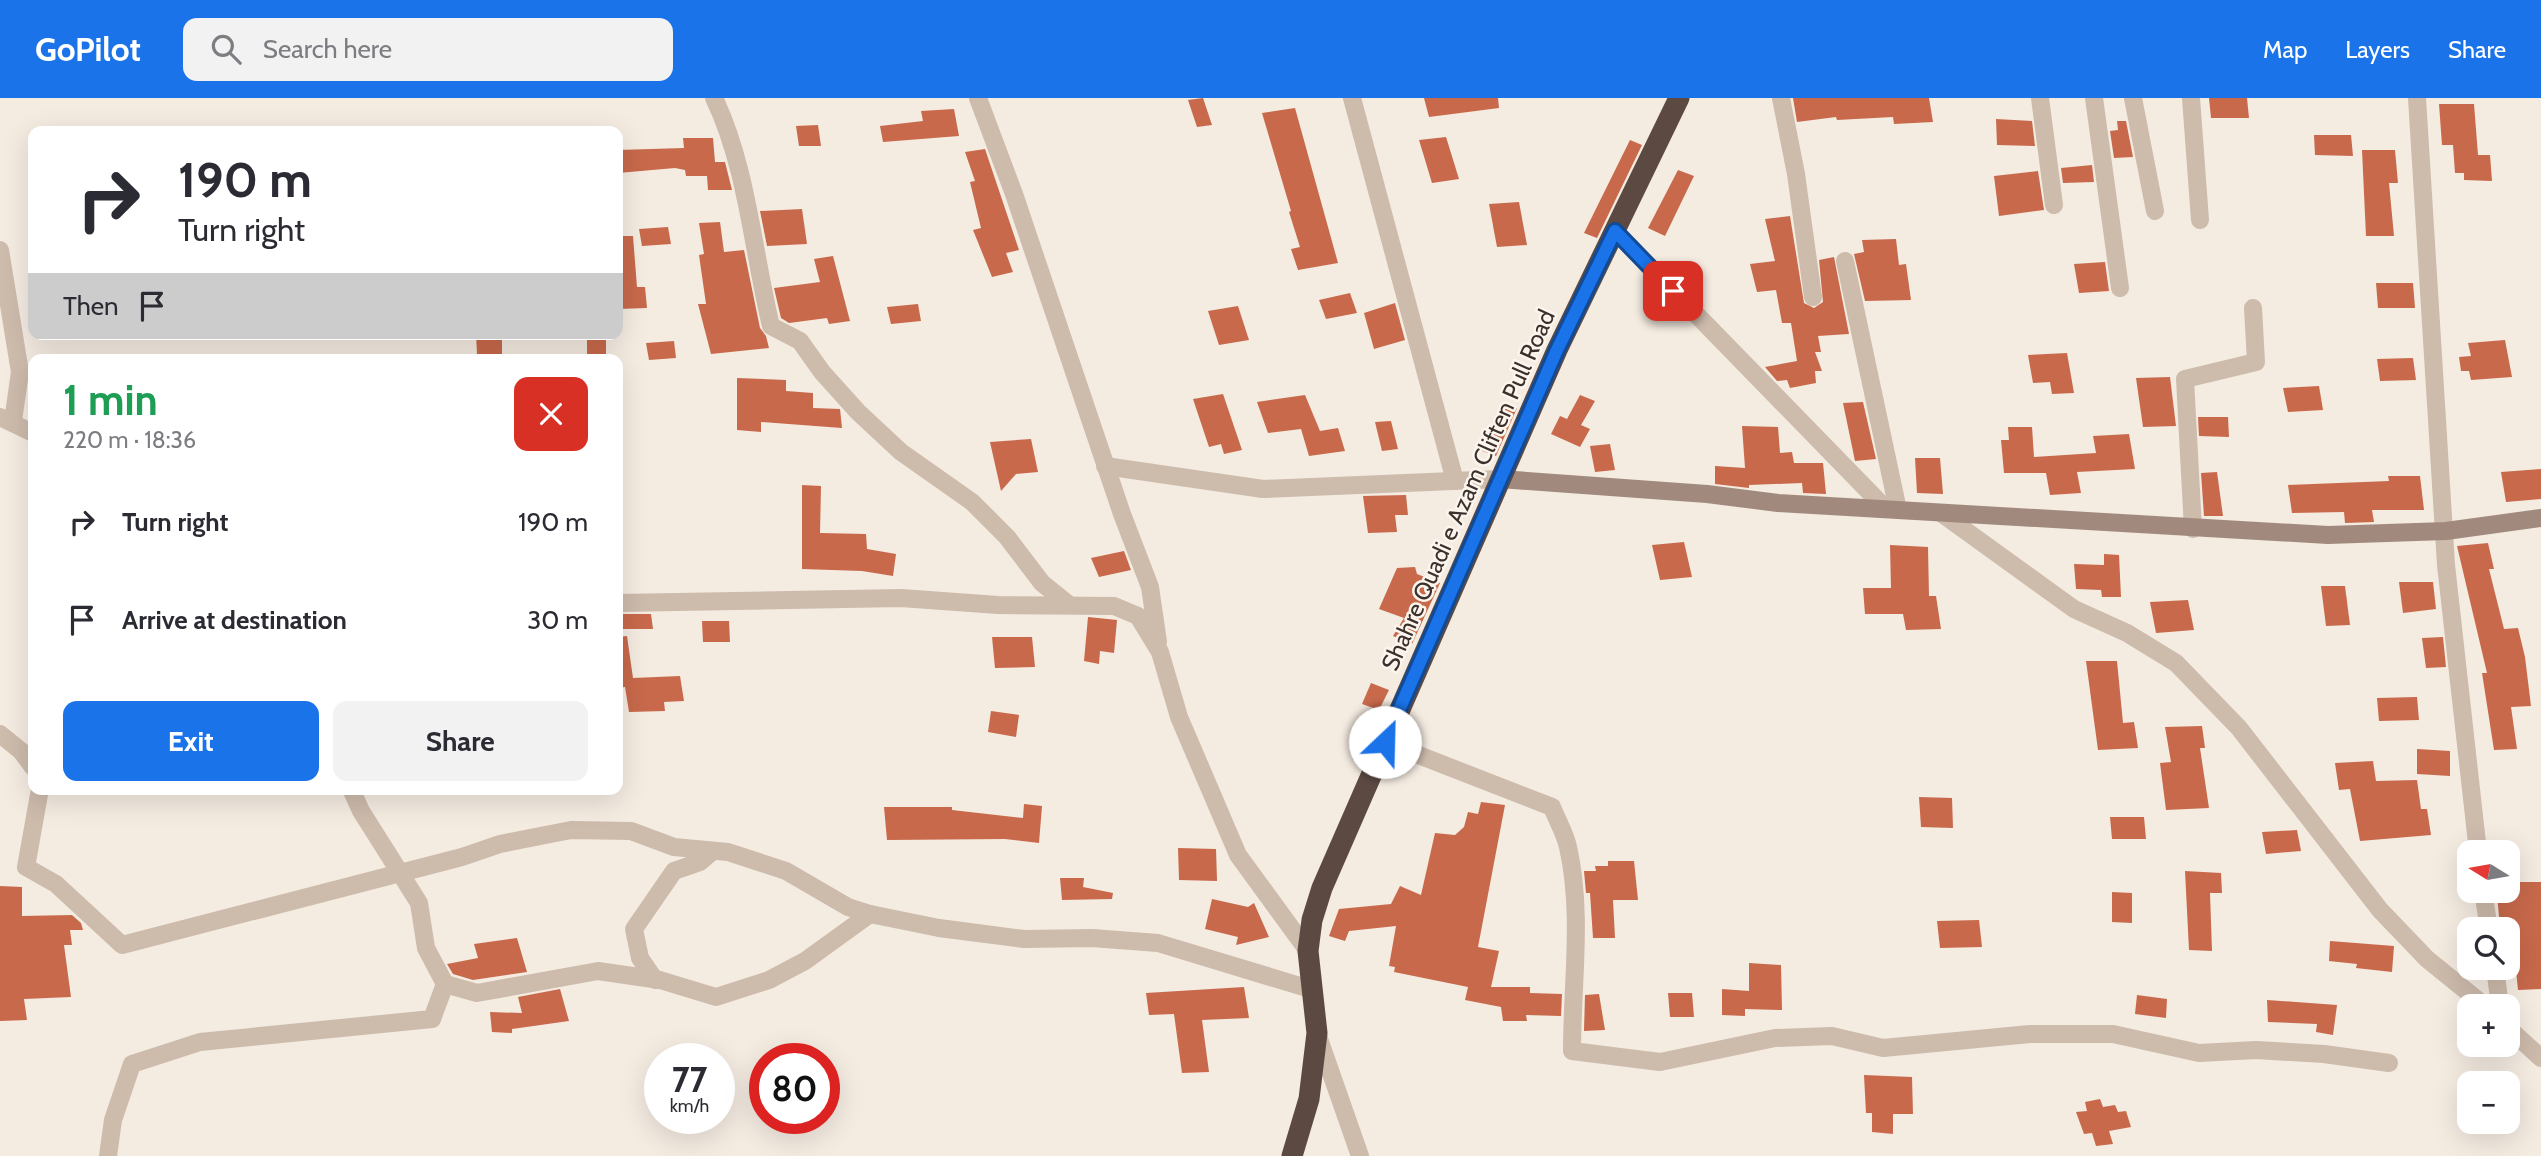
<!DOCTYPE html>
<meta charset="utf-8">
<style>
:root{--surface:#fff;--page:#f2f2f3;--text:#2b2b33;--muted:#7c7c81;--accent:#1a73e8}
body{margin:0;font-family:Cabin,sans-serif;background:var(--page);color:var(--text);height:100vh;display:flex;flex-direction:column;font-size:26px;white-space:nowrap}
*{box-sizing:border-box;margin:0}
p{font-size:23px;color:var(--muted)}
.icon{flex:none;width:38px;height:38px;fill:none;stroke:currentColor;stroke-width:2;stroke-linecap:round;stroke-linejoin:round}
.map{position:relative;flex:1;overflow:hidden}
.side{position:absolute;left:28px;top:256px;width:595px;height:441px;display:flex;flex-direction:column;background:var(--surface);border-radius:14px;box-shadow:0 7px 28px #0002}
.side>*{flex:none}
.banner{position:absolute;left:28px;top:28px;width:595px;height:214px;border-radius:14px;box-shadow:0 7px 28px #0002;background:#fff;color:var(--text);overflow:hidden}
.needle{width:46px;rotate:281deg}
.fabs{position:absolute;left:2457px;top:742px;display:grid;gap:14px}
.fabs a{display:grid;place-items:center;width:63px;height:63px;border-radius:14px;background:var(--surface);box-shadow:0 7px 28px #0002;font-size:35px}
.speed{position:absolute;left:644px;top:945px;display:flex;gap:14px;font-size:35px;font-weight:700;text-align:center}
.speed>*{display:grid;place-content:center;width:91px;height:91px;border-radius:50%;background:var(--surface);box-shadow:0 7px 28px #0002;line-height:1}
.speed small{font-size:18px;font-weight:400}
.speed .limit{border:10px solid #d22;background:#fff;color:#111}
.pin{position:absolute;display:grid;place-items:center;width:60px;height:60px;color:#fff;margin:-30px;border-radius:14px;box-shadow:0 4px 10px #0006}
.me{position:absolute;width:77px;margin:-38px;rotate:24deg;stroke-linejoin:round;filter:drop-shadow(0 0 5px #0008)}
.turn{display:flex;align-items:center;gap:24px;height:147px;padding:0 35px;font-size:32px}
.turn .icon{width:91px;height:91px;stroke-width:2.5}
.turn b{display:block;font-size:49px;line-height:60px}
.then{display:flex;align-items:center;height:66px;padding:0 35px;background:#0003;gap:14px;font-size:26px}
.round{display:grid;place-items:center;flex:none;width:74px;height:74px;border-radius:14px;background:var(--page)}
.head{display:flex;align-items:center;justify-content:space-between;height:119px;padding:0 35px}
h1{font-size:42px;font-weight:700;line-height:52px;color:#1e9e55}
.action{display:flex;gap:14px;margin-top:auto;padding:14px 35px}
.action a{flex:1;height:80px;border-radius:14px;background:var(--accent);color:#fff;font-size:28px;font-weight:700;line-height:80px;text-align:center}
.action a+a{background:var(--page);color:var(--text)}
ul{padding:0;list-style:none}
li{display:flex;align-items:center;gap:21px;height:98px;padding:0 35px}
li div{flex:1}
li b{display:block;font-size:26px}
li em{font-style:normal}
header{display:flex;align-items:center;gap:42px;box-sizing:border-box;height:98px;padding:0 35px;background:var(--accent);color:#fff}
header strong{font-size:33px}
nav{display:flex;gap:38px;margin-inline-start:auto;font-size:24px}
.search{width:490px;height:63px;background:var(--page);display:flex;align-items:center;gap:18px;box-sizing:border-box;padding:0 24px;border-radius:14px;color:var(--muted);font-size:26px}
.map>svg:first-child{display:block}
</style>
<header>
<strong>GoPilot</strong>
<div class="search"><svg class="icon" aria-label="search" viewBox="0 0 24 24"><circle cx="10" cy="10" r="6"/><path d="M15 15l6 6"/></svg>Search here</div>
<nav><a>Map</a><a>Layers</a><a>Share</a></nav>
</header>
<div class="map">
<svg width="2541" height="1058" viewBox="0 0 2541 1058">
<rect width="100%" height="100%" fill="#f4ebe1"/>
<g fill="#c8694b">
<polygon points="1203,0 1212,27 1197,29 1188,2"/>
<polygon points="1424,0 1498,0 1499,10 1429,19"/>
<polygon points="1793,0 1929,0 1933,24 1894,26 1893,19 1837,22 1836,19 1797,24"/>
<polygon points="2209,0 2247,0 2249,20 2211,20"/>
<polygon points="2439,6 2474,6 2478,57 2490,57 2492,83 2464,82 2464,75 2455,75 2453,47 2442,47"/>
<polygon points="1295,10 1338,165 1298,172 1291,151 1300,149 1289,114 1291,113 1262,15"/>
<polygon points="954,11 959,38 883,44 880,28 923,23 921,13"/>
<polygon points="1996,21 2032,23 2035,48 1997,47"/>
<polygon points="2117,23 2126,23 2133,59 2114,60 2110,33 2118,32"/>
<polygon points="818,27 821,48 799,48 796,28"/>
<polygon points="2314,37 2351,37 2353,58 2315,57"/>
<polygon points="1446,39 1459,81 1432,85 1419,42"/>
<polygon points="683,40 713,40 715,64 725,64 732,92 708,92 707,78 686,78 685,72 675,70 618,75 618,52 684,50"/>
<polygon points="1630,42 1642,47 1597,140 1584,135"/>
<polygon points="985,51 1019,152 1006,155 1013,174 992,179 973,132 981,130 970,84 975,83 965,54"/>
<polygon points="2362,52 2395,52 2398,85 2389,85 2394,138 2366,138"/>
<polygon points="2092,67 2094,84 2063,85 2061,70"/>
<polygon points="1678,72 1694,78 1665,138 1648,130"/>
<polygon points="2038,73 2044,112 1999,118 1994,78"/>
<polygon points="1519,104 1527,147 1497,149 1489,106"/>
<polygon points="802,111 807,146 767,148 760,113"/>
<polygon points="1790,118 1804,205 1814,210 1823,204 1819,162 1834,159 1849,236 1818,238 1821,254 1815,254 1822,273 1815,273 1816,285 1790,290 1787,282 1777,283 1765,269 1797,263 1791,225 1782,225 1776,192 1757,194 1750,166 1775,163 1765,121"/>
<polygon points="720,124 724,154 744,152 760,230 766,238 769,250 711,256 698,206 706,206 699,157 704,156 699,125"/>
<polygon points="668,129 671,146 642,148 639,131"/>
<polygon points="618,138 633,138 637,189 645,189 647,210 618,211"/>
<polygon points="1896,141 1899,167 1906,166 1911,202 1865,203 1854,156 1864,154 1862,142"/>
<polygon points="833,158 850,223 829,226 827,220 789,225 781,220 774,190 820,184 814,161"/>
<polygon points="2105,164 2109,193 2079,195 2074,166"/>
<polygon points="2376,185 2413,185 2415,210 2378,210"/>
<polygon points="1350,195 1357,215 1326,221 1319,202"/>
<polygon points="1395,205 1405,242 1374,251 1364,215"/>
<polygon points="918,206 921,223 891,226 887,209"/>
<polygon points="1238,208 1249,242 1219,247 1208,213"/>
<polygon points="476,236 502,236 502,257 477,256"/>
<rect x="587" y="236" width="19" height="25"/>
<polygon points="2505,242 2512,279 2471,282 2469,273 2461,273 2459,259 2471,258 2468,245"/>
<polygon points="674,243 676,260 649,262 646,245"/>
<polygon points="2067,255 2074,295 2052,296 2050,284 2033,285 2028,257"/>
<polygon points="2413,260 2416,282 2380,283 2377,261"/>
<polygon points="2170,279 2176,328 2143,329 2136,280"/>
<polygon points="737,280 786,282 786,293 813,295 813,310 840,311 842,330 761,324 761,334 737,332"/>
<polygon points="2319,288 2323,312 2288,314 2283,290"/>
<polygon points="1223,296 1242,352 1224,356 1221,346 1209,349 1193,301"/>
<polygon points="1305,297 1320,333 1338,330 1345,353 1309,358 1301,331 1268,335 1257,304"/>
<polygon points="1580,297 1595,303 1581,327 1590,331 1580,349 1551,336 1560,318 1567,321"/>
<polygon points="1863,304 1876,361 1855,363 1843,305"/>
<polygon points="1502,305 1517,310 1496,358 1480,352"/>
<polygon points="2198,319 2228,319 2229,339 2199,338"/>
<polygon points="1391,323 1398,351 1382,353 1375,324"/>
<polygon points="1742,328 1778,329 1780,355 1792,354 1794,365 1823,365 1826,396 1803,395 1802,385 1749,387 1749,390 1715,386 1715,368 1745,370"/>
<polygon points="2008,329 2032,329 2034,359 2096,355 2093,338 2129,336 2135,371 2077,374 2081,395 2050,397 2046,375 2004,375 2001,342 2009,342"/>
<polygon points="1031,341 1038,374 1016,376 1001,393 990,344"/>
<polygon points="1610,346 1615,372 1595,374 1590,348"/>
<polygon points="1915,360 1940,360 1943,396 1917,395"/>
<polygon points="2541,371 2541,401 2506,404 2501,374"/>
<polygon points="2217,374 2223,418 2204,418 2201,375"/>
<polygon points="2388,378 2420,378 2424,412 2372,412 2374,424 2345,425 2344,414 2292,415 2288,387 2389,383"/>
<polygon points="802,387 821,388 820,435 866,436 867,451 896,456 893,478 862,473 802,471"/>
<polygon points="1406,397 1408,417 1395,417 1397,434 1368,435 1363,398"/>
<polygon points="1684,444 1692,479 1660,482 1652,447"/>
<polygon points="2488,445 2494,471 2489,471 2504,531 2518,530 2525,559 2531,608 2511,609 2517,651 2494,652 2482,575 2487,575 2457,448"/>
<polygon points="1890,447 1928,449 1929,498 1936,498 1941,531 1906,532 1903,516 1865,516 1863,490 1891,490"/>
<polygon points="1124,453 1131,472 1099,479 1091,460"/>
<polygon points="2104,456 2119,457 2121,499 2102,499 2101,492 2076,491 2074,466 2104,467"/>
<polygon points="1415,469 1417,476 1440,485 1412,546 1393,538 1404,520 1379,511 1397,470"/>
<polygon points="2399,484 2433,484 2436,511 2403,515"/>
<polygon points="2321,488 2345,488 2350,527 2326,528"/>
<polygon points="2188,502 2194,532 2156,535 2150,504"/>
<polygon points="618,516 651,516 653,531 618,531"/>
<polygon points="1088,519 1117,522 1114,555 1100,553 1099,566 1084,563"/>
<polygon points="702,523 729,523 730,544 703,544"/>
<polygon points="627,538 633,580 680,578 684,603 664,604 665,613 629,614 625,589 618,590 618,539"/>
<polygon points="992,539 1032,539 1035,569 995,570"/>
<polygon points="2443,539 2446,569 2426,570 2422,540"/>
<polygon points="2086,563 2117,563 2123,625 2134,624 2138,650 2098,652"/>
<polygon points="1371,585 1389,592 1379,612 1362,606"/>
<polygon points="2417,599 2419,622 2379,623 2377,600"/>
<polygon points="991,613 1019,617 1016,639 988,634"/>
<polygon points="2202,628 2205,650 2200,650 2209,710 2166,712 2160,665 2171,664 2165,629"/>
<polygon points="2417,651 2450,653 2450,678 2417,676"/>
<polygon points="2373,663 2376,683 2417,682 2421,711 2427,711 2431,737 2360,743 2350,691 2339,692 2335,665"/>
<polygon points="1919,699 1952,700 1953,730 1921,729"/>
<polygon points="1481,704 1505,707 1478,849 1499,853 1491,889 1530,889 1530,895 1562,896 1561,918 1526,917 1527,923 1503,923 1501,909 1465,902 1468,889 1394,874 1395,869 1389,868 1396,828 1349,833 1345,843 1329,838 1339,811 1391,806 1400,788 1421,797 1435,735 1455,737 1464,729 1468,714 1478,716"/>
<polygon points="1024,706 1042,708 1039,745 1005,741 887,742 884,709 952,709 952,712 1023,720"/>
<polygon points="2110,719 2144,719 2146,741 2112,741"/>
<polygon points="2297,732 2301,753 2266,756 2262,734"/>
<polygon points="1178,750 1216,751 1217,783 1179,782"/>
<polygon points="1608,763 1634,763 1638,802 1613,802 1615,840 1593,840 1590,795 1586,795 1584,773 1596,773 1595,768 1608,768"/>
<polygon points="2185,773 2221,775 2222,795 2210,795 2212,853 2189,852"/>
<polygon points="1060,780 1084,780 1083,789 1113,795 1112,801 1062,802"/>
<polygon points="2512,784 2541,784 2541,891 2518,892 2514,852 2508,852 2508,819 2499,819 2497,796 2513,796"/>
<polygon points="0,788 22,789 22,818 72,817 81,825 83,832 70,832 72,847 64,847 71,899 24,901 27,922 0,923"/>
<polygon points="2112,794 2132,795 2132,825 2112,824"/>
<polygon points="1212,801 1248,809 1254,805 1269,839 1236,847 1238,839 1205,831"/>
<polygon points="1979,822 1982,849 1940,850 1937,823"/>
<polygon points="517,840 527,874 473,882 453,876 447,866 478,860 474,846"/>
<polygon points="2330,843 2394,848 2392,874 2356,870 2357,866 2329,863"/>
<polygon points="1749,865 1781,867 1782,912 1745,911 1745,918 1722,917 1722,891 1749,893"/>
<polygon points="1244,889 1249,920 1202,922 1209,974 1182,975 1174,916 1149,917 1146,895"/>
<polygon points="560,891 569,923 512,931 512,935 492,934 490,914 522,915 518,899"/>
<polygon points="1668,895 1692,895 1694,919 1670,919"/>
<polygon points="1599,896 1605,932 1584,933 1585,897"/>
<polygon points="2137,897 2167,901 2166,920 2135,916"/>
<polygon points="2267,902 2337,907 2333,937 2316,934 2317,926 2268,924"/>
<polygon points="1864,977 1912,979 1913,1016 1893,1016 1893,1036 1872,1034 1872,1015 1866,1015"/>
<polygon points="2100,1001 2103,1009 2115,1007 2118,1014 2126,1013 2131,1029 2109,1033 2113,1046 2096,1048 2092,1035 2084,1036 2076,1014 2087,1013 2085,1004"/>
</g>
<g fill="none" stroke-linecap="round" stroke-linejoin="round">
<g stroke="#cdbbac" stroke-width="18">
<path d="M714 0C747 68 753 154 771 228L800 243 822 274 858 314 901 354 972 404 1007 439 1042 485 1068 506"/>
<polyline points="978,0 1014,96 1122,416 1150,489 1158,544"/>
<polyline points="1352,0 1455,383"/>
<polyline points="1781,0 1796,76 1813,199"/>
<polyline points="2040,0 2054,107"/>
<polyline points="2094,0 2120,190"/>
<polyline points="2133,0 2155,113"/>
<polyline points="2191,0 2200,122"/>
<polyline points="2417,0 2446,467 2478,754"/>
<polyline points="1615,133 1886,411"/>
<polyline points="0,152 20,274 13,323"/>
<polyline points="1845,163 1898,412"/>
<polyline points="0,319 33,335"/>
<polyline points="1105,368 1263,391 1500,381"/>
<polyline points="1941,415 2074,511 2127,535 2176,565 2239,630 2380,812 2427,861 2485,908"/>
<polyline points="2193,431 2185,281 2256,264 2253,210"/>
<polyline points="618,505 901,500 998,507 1114,508 1138,518 1160,554 1179,619 1238,757 1308,853"/>
<polyline points="0,636 21,653 33,669"/>
<path d="M1385 644 1552 709C1557 722 1565 735 1568 749 1583 815 1572 885 1572 953L1660 964 1775 940 1832 938 1883 950 2030 936H2113L2199 955 2256 952 2324 956 2389 965"/>
<polyline points="40,691 26,769 56,786 122,847 462,759 500,746 571,732 631,733 674,749 728,754 786,773 848,809 870,816"/>
<polyline points="351,691 361,713 419,805 426,850 445,886 477,895 598,873 660,882 716,899 769,882 805,863 870,816 939,830 1024,841 1092,840 1158,845 1310,891"/>
<polyline points="2483,793 2489,831"/>
<polyline points="2495,870 2500,908"/>
<polyline points="655,882 640,860 634,831 674,773 700,764 713,753"/>
<polyline points="2508,930 2541,960"/>
<polyline points="1318,938 1360,1058"/>
<polyline points="108,1058 113,1022 132,966 200,944 432,921 445,886"/>
</g>
<polyline stroke="#a18a7d" stroke-width="18" points="1500,381 1707,396 1778,405 2328,437 2446,433 2541,420"/>
<polyline stroke="#5c4a42" stroke-width="21" points="1292,1058 1309,1001 1317,935 1308,853 1312,822 1322,790 1557,252 1679,0"/>
</g>
<g fill="none" stroke-linecap="round" stroke-linejoin="round">
<defs>
<polyline id="route" points="1385,644 1557,252 1615,133 1673,193"/>
</defs>
<use href="#route" stroke="#114b97" stroke-width="18"/>
<use href="#route" stroke="#1a73e8" stroke-width="12"/>
</g>
<g text-anchor="middle" dominant-baseline="central" stroke-width="5" stroke-linejoin="round" paint-order="stroke">
<g font-size="24" fill="#3b302b" stroke="#fbf5ee">
<text transform="translate(1468 392) rotate(-66)">Shahre Quadi e Azam Cliften Pull Road</text>
</g>
</g>
</svg>
<div class="fabs">
<a><svg class="needle" viewBox="-14 -14 28 28"><path d="M0-13l5 13h-10z" fill="#e53935"/><path d="M0 13l5-13h-10z" fill="#7c7c81"/></svg></a>
<a><svg class="icon" aria-label="search" viewBox="0 0 24 24"><circle cx="10" cy="10" r="6"/><path d="M15 15l6 6"/></svg></a>
<a>+</a>
<a>−</a>
</div>
<div class="speed"><div>77<small>km/h</small></div><div class="limit">80</div></div>
<div class="pin" style="left:1673px;top:193px;background:#d93025"><svg class="icon" aria-label="arrive" viewBox="0 0 24 24"><path d="M6 21V4h12l-3 4 3 4H6"/></svg></div>
<svg class="me" style="left:1385px;top:644px" viewBox="-20 -20 40 40"><circle r="19" fill="#fff"/><path d="M0-13L10 11 0 6-10 11z" fill="#1a73e8"/></svg>
<div class="banner">
<div class="turn"><svg class="icon" aria-label="right" viewBox="0 0 24 24"><path d="M7 20v-9h11M14 6l5 5-5 5"/></svg><div><b>190 m</b>Turn right</div></div>
<div class="then">Then<svg class="icon" aria-label="arrive" viewBox="0 0 24 24"><path d="M6 21V4h12l-3 4 3 4H6"/></svg></div>
</div>
<section class="side">
<div class="head"><div><h1>1 min</h1><p>220 m · 18:36</p></div><a class="round" style="background:#d93025;color:#fff"><svg class="icon" aria-label="close" viewBox="0 0 24 24"><path d="M6 6l12 12M18 6L6 18"/></svg></a></div>
<ul>
<li><svg class="icon" aria-label="right" viewBox="0 0 24 24"><path d="M7 20v-9h11M14 6l5 5-5 5"/></svg><div><b>Turn right</b></div><em>190 m</em></li>
<li><svg class="icon" aria-label="arrive" viewBox="0 0 24 24"><path d="M6 21V4h12l-3 4 3 4H6"/></svg><div><b>Arrive at destination</b></div><em>30 m</em></li>
</ul>
<div class="action"><a>Exit</a><a>Share</a></div>
</section>
</div>
